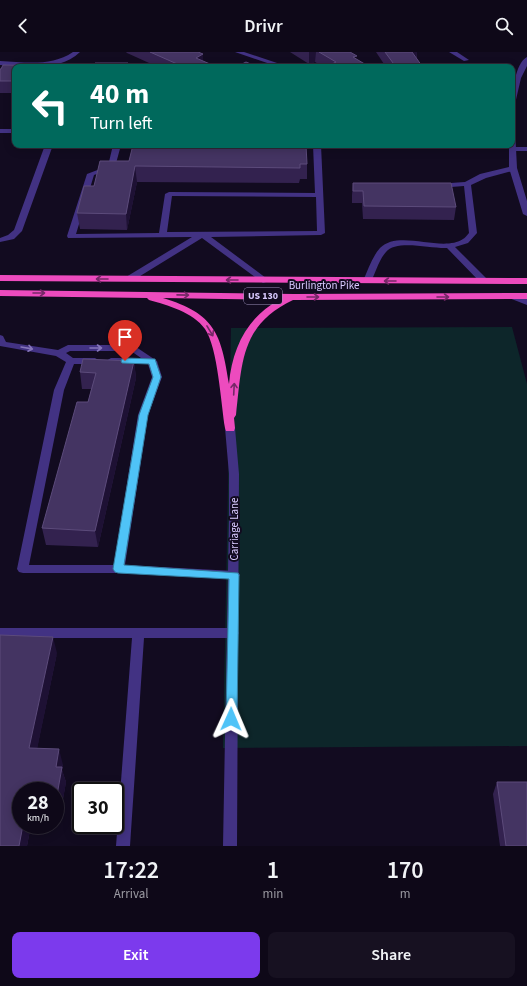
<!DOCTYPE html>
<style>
:root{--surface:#0e0818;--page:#171121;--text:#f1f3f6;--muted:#9b9aa2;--line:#2e2937;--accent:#7c3aed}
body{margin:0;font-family:"Source Sans 3",sans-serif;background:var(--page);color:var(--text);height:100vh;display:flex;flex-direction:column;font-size:15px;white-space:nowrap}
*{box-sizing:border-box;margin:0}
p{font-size:13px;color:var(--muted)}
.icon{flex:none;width:22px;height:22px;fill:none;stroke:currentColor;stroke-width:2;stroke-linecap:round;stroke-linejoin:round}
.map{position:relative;height:794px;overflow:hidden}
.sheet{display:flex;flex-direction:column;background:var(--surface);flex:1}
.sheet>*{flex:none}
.top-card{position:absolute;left:12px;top:12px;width:503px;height:84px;border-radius:8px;box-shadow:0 2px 10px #0003,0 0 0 1px var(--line);background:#00695c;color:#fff;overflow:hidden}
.speed{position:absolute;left:12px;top:730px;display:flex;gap:8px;font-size:20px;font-weight:700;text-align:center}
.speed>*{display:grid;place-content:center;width:52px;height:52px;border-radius:50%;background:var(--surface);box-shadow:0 2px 10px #0003,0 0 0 1px var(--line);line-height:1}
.speed small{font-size:10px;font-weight:400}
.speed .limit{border:2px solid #111;border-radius:6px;background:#fff;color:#111}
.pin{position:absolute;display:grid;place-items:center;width:34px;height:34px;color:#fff;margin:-41px -17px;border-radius:50% 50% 50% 0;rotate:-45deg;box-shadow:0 0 4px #0007}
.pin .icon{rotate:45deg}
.me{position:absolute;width:44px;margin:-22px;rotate:1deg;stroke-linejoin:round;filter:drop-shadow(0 0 3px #0008)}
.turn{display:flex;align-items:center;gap:14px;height:84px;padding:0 12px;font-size:18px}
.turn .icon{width:52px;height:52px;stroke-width:2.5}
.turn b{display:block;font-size:28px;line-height:34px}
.eta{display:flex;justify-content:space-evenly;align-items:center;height:68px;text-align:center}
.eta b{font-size:24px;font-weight:600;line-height:28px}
.button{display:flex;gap:8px;margin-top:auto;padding:8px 12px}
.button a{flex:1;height:46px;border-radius:8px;background:var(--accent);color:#fff;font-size:16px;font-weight:600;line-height:46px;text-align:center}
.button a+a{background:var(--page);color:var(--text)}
header{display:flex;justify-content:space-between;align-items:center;height:52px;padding:0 12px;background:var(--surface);font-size:18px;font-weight:600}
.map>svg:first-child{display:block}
</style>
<header><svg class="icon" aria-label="back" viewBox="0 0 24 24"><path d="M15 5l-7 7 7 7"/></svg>Drivr<svg class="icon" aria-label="search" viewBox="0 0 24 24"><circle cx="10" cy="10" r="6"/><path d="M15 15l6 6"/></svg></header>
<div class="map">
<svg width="527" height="794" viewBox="0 0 527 794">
<rect width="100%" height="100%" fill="#120b20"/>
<polygon fill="#0d262a" points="512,275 527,332 527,694 223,696 231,276"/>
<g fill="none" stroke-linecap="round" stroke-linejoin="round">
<g fill="#423283" fill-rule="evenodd">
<path d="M73 0H80C60 20 26 14 0 13V9C25 10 51 15 73 0Z"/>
<polygon points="235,0 244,0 289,15 279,15"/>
<polygon points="449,0 457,0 469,8 464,9"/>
<rect x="0" y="77" width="15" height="4"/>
<polygon points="45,93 53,93 22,179 14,187 0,190 0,186 8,183 14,178"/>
<path d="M113 93H121L115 115 94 123 76 182 159 181 165 142 169 140 315 141 313 93H321L325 181 321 183 211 185 266 226 267 228 266 230 263 231 202 186 132 229H126L125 227 126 225 192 185 68 186 67 184 87 122 108 114ZM172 144 316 145 317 179 167 180Z"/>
<rect x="510" y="95" width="17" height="4"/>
<path d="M513 114H516V118L486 126 471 133 477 181 468 191 455 195 487 227 488 229 487 231H481L447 196C432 197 396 187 386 200 378 209 376 221 370 231H364L363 229C368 218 372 205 380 196 399 177 442 201 463 187 465 186 467 183 469 181L464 134 438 136H435V132L465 130 480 122Z"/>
<polygon points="512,241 527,247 527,253 509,246 508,244 509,242"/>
<path d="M0 283 3 284 6 290 58 298 68 293H133L157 309 162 325 148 363 125 513 234 519 238 520 240 523 238 526 234 527 119 521H23L19 520 17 517 54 338 66 310 56 304 0 294ZM70 299H131L141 306H111L106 309 111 312H148L152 325 138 363 114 513H29L64 338 74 312H95L100 309 95 306H73L66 301Z"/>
<polygon points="0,576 233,576 237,578 239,581 237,584 233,586 144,586 130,794 116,794 132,586 0,586"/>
</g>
<g fill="#423283" fill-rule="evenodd">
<path d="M527 5V14L521 26 515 52 512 54C512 42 515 11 527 5Z"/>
<polygon points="512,75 515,77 517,116 527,149 527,164 523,162 509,116 509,93 512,93"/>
<polygon points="230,373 235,376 239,422 237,794 223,794 229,465 229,422 225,376"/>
</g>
<g fill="#ed4bbe" fill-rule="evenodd">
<polygon points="0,223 527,226 527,232 0,229"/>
<path d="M0 238 294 242 527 241V247L293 248C240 273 242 312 236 363L234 366 235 376 234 379H226L225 376C221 352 218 296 205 277 193 260 167 253 149 248L147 246 0 244ZM163 246 279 248C247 265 232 297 229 332 221 281 215 262 163 246Z"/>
</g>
</g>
<g fill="#33224f">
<polygon points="126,0 198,0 203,9 217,15 158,15 127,1"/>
<polygon points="290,0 350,0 357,8 368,15 324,15 315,10 309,12"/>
<polygon points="376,0 417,0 417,7 422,14 427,15 386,15"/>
<polygon points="15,15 15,41 0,41 0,17"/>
<polygon points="100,109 307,112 307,127 300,127 299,131 137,130 127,178 80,177 77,161 94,134"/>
<polygon points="353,131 456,155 454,168 363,167 362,151 352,151 352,143"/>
<polygon points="134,309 136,326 98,495 46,493 42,476 88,350 91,337 82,337 80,320"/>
<polygon points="57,601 37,696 63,713 62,718 66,730 60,764 55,763 55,739 21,739 31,773 27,794 0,794"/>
<polygon points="497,730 527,794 500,794 493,742"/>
</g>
<g fill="#1e1134">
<polygon points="309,0 316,0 315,10 309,12"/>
<polygon points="411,0 417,0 416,10"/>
<polygon points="203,2 203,14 196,6"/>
<polygon points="135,114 137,130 127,178 126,162"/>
<polygon points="134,309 136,326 98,495 95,479"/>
<polygon points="53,585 57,601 34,712 29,696"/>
<polygon points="59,697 63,713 62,718 66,730 60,764 56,749 56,715"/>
<polygon points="23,773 31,773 27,794 19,794"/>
</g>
<g fill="#443462" stroke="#5c4b7b">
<polygon points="150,0 198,0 203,2 196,6 217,15 184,15"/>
<polygon points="319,0 350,0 357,4 353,5 368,14 364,15 338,15 332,12 336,10"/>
<polygon points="385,0 412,0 422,14 426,13 427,15 396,15"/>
<polygon points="246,10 258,15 240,15 238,14"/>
<polygon points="95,11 128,11 127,15 70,15 94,15"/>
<polygon points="3,13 49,14 48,15 15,15 15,29 0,29 0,17 1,17"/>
<polygon points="133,93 306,93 307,112 300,112 300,116 135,114 126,162 77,161 84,134 94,134 100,109 129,109"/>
<polygon points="353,131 451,131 456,155 364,154 363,139 353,139"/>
<polygon points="83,307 134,309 95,479 42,476 77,350 88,350 96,321 80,320"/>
<polygon points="0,583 53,585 29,696 59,697 56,715 62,715 56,749 55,749 55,739 21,739 21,773 23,773 19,794 0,794"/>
<polygon points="497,730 527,730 527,794 506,794"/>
</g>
<defs><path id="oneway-shaft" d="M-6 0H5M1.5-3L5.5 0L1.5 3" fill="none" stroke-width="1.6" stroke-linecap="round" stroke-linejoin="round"/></defs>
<g stroke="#752867">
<use href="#oneway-shaft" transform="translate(102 227) rotate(-180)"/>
<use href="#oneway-shaft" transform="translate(232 228) rotate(-180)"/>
<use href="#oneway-shaft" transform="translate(390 229) rotate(-180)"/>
<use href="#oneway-shaft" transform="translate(39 241)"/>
<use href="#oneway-shaft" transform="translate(183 243) rotate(1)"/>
<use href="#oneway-shaft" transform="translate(313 245)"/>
<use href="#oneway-shaft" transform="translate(443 245)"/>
<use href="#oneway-shaft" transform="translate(210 279) rotate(59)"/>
<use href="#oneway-shaft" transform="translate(234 337) rotate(-87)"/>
</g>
<g stroke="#8676bb">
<use href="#oneway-shaft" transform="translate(27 296) rotate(10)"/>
<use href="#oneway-shaft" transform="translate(96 296)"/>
</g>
<polygon fill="#4fc3f7" stroke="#337fa1" points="125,306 155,307 161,325 148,363 124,513 238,521 239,523 237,667 235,670 231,672 227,670 226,667 229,527 118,521 115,520 113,517 139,363 153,325 149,312 122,311 121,309 122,307"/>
<g text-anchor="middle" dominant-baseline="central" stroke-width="4" stroke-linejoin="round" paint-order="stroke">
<rect fill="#120b20" stroke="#9d91bc" stroke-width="1" x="244" y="236" width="38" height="16" rx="3"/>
<g font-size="10" font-weight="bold" fill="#d9caff">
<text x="263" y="244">US 130</text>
</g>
<g font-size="11" fill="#d9caff" stroke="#120b20">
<text x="324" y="233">Burlington Pike</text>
<text transform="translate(234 477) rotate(-90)">Carriage Lane</text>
</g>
</g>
</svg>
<div class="speed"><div>28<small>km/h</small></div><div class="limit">30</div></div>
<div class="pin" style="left:125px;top:309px;background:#d93025"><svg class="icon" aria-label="arrive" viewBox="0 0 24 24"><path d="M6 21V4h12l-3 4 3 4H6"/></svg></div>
<svg class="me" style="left:231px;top:667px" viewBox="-20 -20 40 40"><path d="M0-17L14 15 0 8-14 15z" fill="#4fc3f7" stroke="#fff" stroke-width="4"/></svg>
<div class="top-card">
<div class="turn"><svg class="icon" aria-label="left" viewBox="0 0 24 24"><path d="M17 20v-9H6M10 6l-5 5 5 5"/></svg><div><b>40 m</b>Turn left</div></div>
</div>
</div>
<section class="sheet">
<div class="eta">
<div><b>17:22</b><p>Arrival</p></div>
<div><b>1</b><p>min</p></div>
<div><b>170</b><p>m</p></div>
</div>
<div class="button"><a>Exit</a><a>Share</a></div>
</section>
